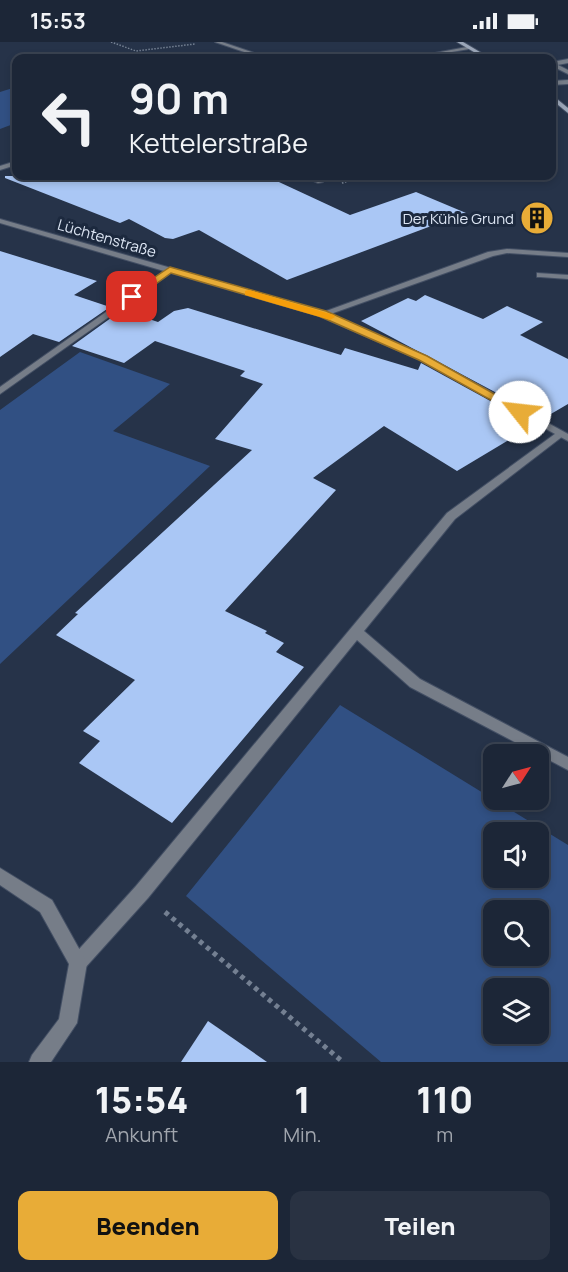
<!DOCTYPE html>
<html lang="de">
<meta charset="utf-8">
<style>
:root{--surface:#1c2637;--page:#293242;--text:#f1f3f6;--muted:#a0a5ad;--line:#3a4352;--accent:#e8ac37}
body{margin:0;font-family:Manrope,sans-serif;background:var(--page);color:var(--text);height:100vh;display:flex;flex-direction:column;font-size:22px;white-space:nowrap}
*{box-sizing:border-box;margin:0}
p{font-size:20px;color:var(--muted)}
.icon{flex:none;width:33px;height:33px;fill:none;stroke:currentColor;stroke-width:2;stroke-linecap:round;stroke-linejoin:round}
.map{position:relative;height:1020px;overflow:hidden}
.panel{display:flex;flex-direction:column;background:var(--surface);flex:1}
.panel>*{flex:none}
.guide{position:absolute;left:12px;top:12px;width:544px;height:126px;border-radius:12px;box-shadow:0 3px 9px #0003,0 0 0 2px var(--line);background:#1c2637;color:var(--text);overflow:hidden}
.needle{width:39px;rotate:54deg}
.tools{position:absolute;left:483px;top:702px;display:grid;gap:12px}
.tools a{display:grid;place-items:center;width:66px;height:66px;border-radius:12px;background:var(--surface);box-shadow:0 3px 9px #0003,0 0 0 2px var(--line);font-size:30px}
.pin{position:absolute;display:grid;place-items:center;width:51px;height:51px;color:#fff;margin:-26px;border-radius:12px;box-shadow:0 3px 9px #0006}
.me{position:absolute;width:66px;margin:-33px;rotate:299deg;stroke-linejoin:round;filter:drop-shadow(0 0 4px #0008)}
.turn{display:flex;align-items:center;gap:21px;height:126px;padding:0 18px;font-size:27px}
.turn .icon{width:78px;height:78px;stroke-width:2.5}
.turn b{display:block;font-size:42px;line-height:51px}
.eta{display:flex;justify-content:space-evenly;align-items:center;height:102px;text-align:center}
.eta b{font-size:36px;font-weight:800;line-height:42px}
.button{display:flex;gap:12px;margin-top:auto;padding:12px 18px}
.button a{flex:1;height:69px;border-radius:12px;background:var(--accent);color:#111;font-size:24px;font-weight:800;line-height:69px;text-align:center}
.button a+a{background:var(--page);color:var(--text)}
.status{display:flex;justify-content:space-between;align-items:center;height:42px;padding:0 30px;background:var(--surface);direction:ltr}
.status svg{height:16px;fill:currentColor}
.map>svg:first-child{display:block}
</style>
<div class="status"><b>15:53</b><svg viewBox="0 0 49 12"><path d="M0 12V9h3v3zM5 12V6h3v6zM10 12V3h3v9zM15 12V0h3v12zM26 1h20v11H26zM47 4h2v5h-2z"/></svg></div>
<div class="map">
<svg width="568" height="1020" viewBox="0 0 568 1020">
<rect width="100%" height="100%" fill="#263349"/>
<g fill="#315083" fill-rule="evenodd">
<polygon points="16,45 16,81 0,87 0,50"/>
<polygon points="80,310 170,342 113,389 210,424 0,622 0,368"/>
<path d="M340 663 568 803V1020H381L186 854ZM538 790V836H494V790ZM494 868H538V914H494ZM494 946H538V992H494Z"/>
</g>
<g fill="#aac7f5">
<polygon points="5,134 266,134 350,173 416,150 466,171 287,238 199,188 173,197 165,196 129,177 120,181 5,136"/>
<polygon points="0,209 97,239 74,253 110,265 59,300 33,292 0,315"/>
<polygon points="425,253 483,277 507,264 543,280 520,293 568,317 568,362 544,376 361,279 408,256 416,259"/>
<polygon points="188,266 341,313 345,306 418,328 421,321 534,383 457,429 384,384 313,436 336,448 225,569 267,589 265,591 284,601 276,610 304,625 172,781 79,721 100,699 83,689 135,638 56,593 78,572 75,571 252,408 215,397 263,342 240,334 245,329 155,299 124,321 72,304 122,268 158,280 174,269"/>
<polygon points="208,979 267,1020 181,1020"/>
</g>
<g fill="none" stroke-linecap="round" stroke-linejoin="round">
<defs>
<g id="service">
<polygon points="215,0 222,0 269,16 262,16"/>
<polygon points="552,20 568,28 568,32 552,24"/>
<polygon points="568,38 568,42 552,43 552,39"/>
<polygon points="303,134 311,134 323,140 318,141"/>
<polygon points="507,207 568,211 568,215 507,211 493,214 325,274 318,272 488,210"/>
<polygon points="537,231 568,233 568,237 540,235 537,235"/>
<polygon points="559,389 564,392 563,394 455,477 364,589 420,637 568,715 568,728 410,645 357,598 148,856 84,927 78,930 72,927 69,921 72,915 136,844 447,471"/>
</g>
<g id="minor">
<polygon points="467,5 469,7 417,16 408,16"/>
<polygon points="568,17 568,21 552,24 552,20"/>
<polygon points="16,119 16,123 0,128 0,124"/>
<polygon points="0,177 325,270 426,314 568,392 568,399 420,318 319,274 171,231 0,352 0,345 164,229 0,181"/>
<polygon points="0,826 52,858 87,921 77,981 51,1020 29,1020 32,1013 59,977 69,922 40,870 0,843"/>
</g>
<g id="secondary">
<polygon points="457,0 463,0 490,16 484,16"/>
<polygon points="552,53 568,66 568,71 552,58"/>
</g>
</defs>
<use href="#service" stroke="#434f64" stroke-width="2"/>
<use href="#minor" stroke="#434f64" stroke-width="2"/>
<use href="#secondary" stroke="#434f64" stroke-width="2"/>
<polyline stroke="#748092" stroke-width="1.5" stroke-dasharray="1.5 1.5" stroke-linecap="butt" points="111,0 136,9 195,2"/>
<polyline stroke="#748092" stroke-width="2" stroke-dasharray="1.5 1.5" stroke-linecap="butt" points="342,141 351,138 348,134"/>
<polyline stroke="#748092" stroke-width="5" stroke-dasharray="4.5 4.5" stroke-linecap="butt" points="165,870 343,1020"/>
<use href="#service" fill="#767d88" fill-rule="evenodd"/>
<use href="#minor" fill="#767d88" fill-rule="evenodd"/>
<use href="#secondary" fill="#9ba6b8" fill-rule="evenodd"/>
</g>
<polygon fill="#e8ac37" stroke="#977024" stroke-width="1.5" points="170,225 326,269 427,314 526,370 516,372 419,318 319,274 171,231 135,257 128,257 128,253"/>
<polygon fill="#f59e0b" points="249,248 334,273 335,275 330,278 245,253 245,249"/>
<defs>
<symbol id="building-disc" viewBox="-11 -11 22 22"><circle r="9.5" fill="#e8ac37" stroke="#1c293e"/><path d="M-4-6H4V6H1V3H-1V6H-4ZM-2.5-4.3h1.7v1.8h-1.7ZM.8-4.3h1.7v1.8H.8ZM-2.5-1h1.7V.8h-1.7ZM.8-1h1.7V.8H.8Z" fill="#111"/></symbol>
</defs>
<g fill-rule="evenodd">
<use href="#building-disc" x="518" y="157" width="38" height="38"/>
</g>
<g text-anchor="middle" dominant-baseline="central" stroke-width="6" stroke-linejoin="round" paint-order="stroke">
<g font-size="15" fill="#dce5f3" stroke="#1c293e" text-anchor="end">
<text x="514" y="176">Der Kühle Grund</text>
</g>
<g font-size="15" fill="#dce5f3" stroke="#1c293e">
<text transform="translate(107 196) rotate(16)">Lüchtenstraße</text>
</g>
</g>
</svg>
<div class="tools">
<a><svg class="needle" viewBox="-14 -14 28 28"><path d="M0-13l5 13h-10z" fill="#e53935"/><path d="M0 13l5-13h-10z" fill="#a0a5ad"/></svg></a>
<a><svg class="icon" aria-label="sound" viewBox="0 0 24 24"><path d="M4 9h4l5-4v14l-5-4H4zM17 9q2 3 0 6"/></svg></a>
<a><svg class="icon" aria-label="search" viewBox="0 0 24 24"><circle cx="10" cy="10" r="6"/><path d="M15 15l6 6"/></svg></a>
<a><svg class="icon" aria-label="layers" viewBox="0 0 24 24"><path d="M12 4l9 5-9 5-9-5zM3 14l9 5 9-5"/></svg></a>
</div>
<div class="pin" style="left:132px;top:255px;background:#d93025"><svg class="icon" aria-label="arrive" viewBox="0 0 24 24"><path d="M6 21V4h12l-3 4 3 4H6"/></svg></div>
<svg class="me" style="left:520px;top:370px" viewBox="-20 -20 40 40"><circle r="19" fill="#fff"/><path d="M0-13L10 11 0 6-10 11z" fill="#e8ac37"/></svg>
<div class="guide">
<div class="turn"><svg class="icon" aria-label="left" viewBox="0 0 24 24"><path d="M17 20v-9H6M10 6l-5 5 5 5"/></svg><div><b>90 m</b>Kettelerstraße</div></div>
</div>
</div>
<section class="panel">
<div class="eta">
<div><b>15:54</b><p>Ankunft</p></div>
<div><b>1</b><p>Min.</p></div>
<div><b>110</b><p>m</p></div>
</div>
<div class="button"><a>Beenden</a><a>Teilen</a></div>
</section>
